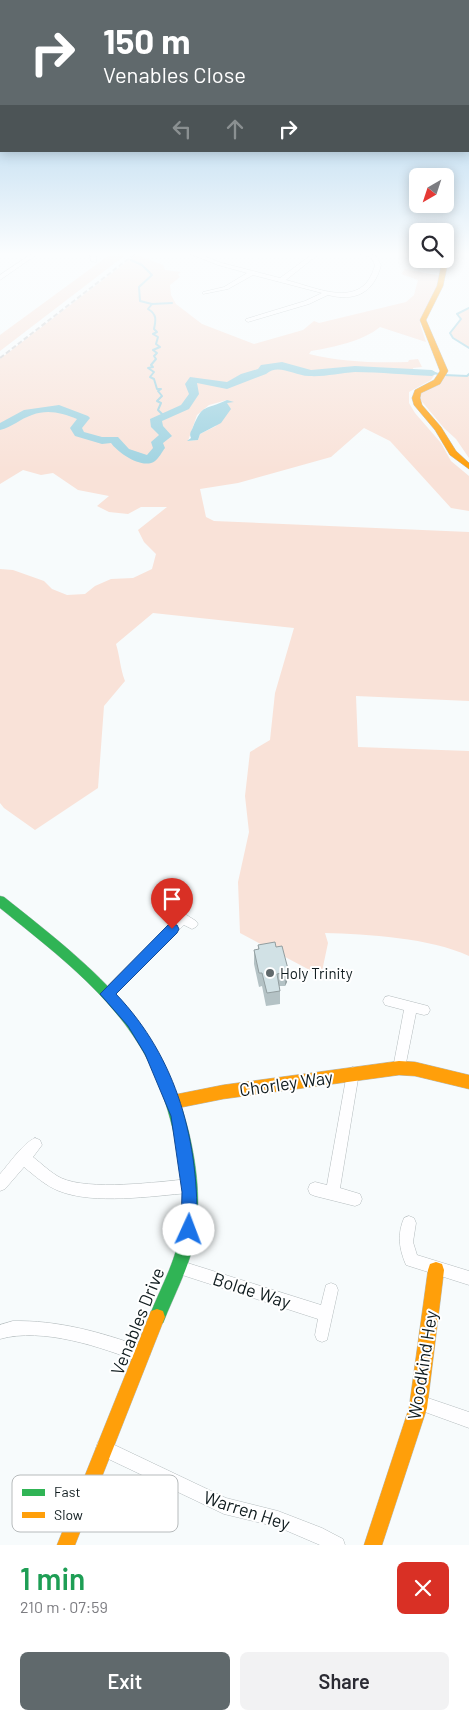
<!DOCTYPE html>
<meta charset="utf-8">
<style>
:root{--surface:#fff;--page:#f2f2f3;--text:#2b2b33;--muted:#7c7c81;--accent:#60696c}
body{margin:0;font-family:Barlow,sans-serif;background:var(--page);color:var(--text);height:100vh;display:flex;flex-direction:column;font-size:19px;white-space:nowrap}
*{box-sizing:border-box;margin:0}
p{font-size:16px;color:var(--muted)}
.icon{flex:none;width:28px;height:28px;fill:none;stroke:currentColor;stroke-width:2;stroke-linecap:round;stroke-linejoin:round}
.map{position:relative;height:1545px;overflow:hidden}
.details{display:flex;flex-direction:column;background:var(--surface);flex:1}
.details>*{flex:none}
.top-card{position:absolute;left:0px;top:0px;width:470px;height:152px;box-shadow:0 2px 12px #0003;background:#60696c;color:#fff;overflow:hidden}
.needle{width:32px;rotate:219deg}
.fabs{position:absolute;left:409px;top:168px;display:grid;gap:10px}
.fabs a{display:grid;place-items:center;width:45px;height:45px;border-radius:8px;background:var(--surface);box-shadow:0 2px 12px #0003;font-size:25px}
.pin{position:absolute;display:grid;place-items:center;width:42px;height:42px;color:#fff;margin:-51px -21px;border-radius:50% 50% 50% 0;rotate:-45deg;box-shadow:0 0 5px #0007}
.pin .icon{rotate:45deg}
.me{position:absolute;width:55px;margin:-28px;rotate:2deg;stroke-linejoin:round;filter:drop-shadow(0 0 4px #0008)}
.turn{display:flex;align-items:center;gap:18px;height:105px;padding:0 20px;font-size:22px}
.turn .icon{width:65px;height:65px;stroke-width:2.5}
.turn b{display:block;font-size:35px;line-height:42px}
.lanes{display:flex;align-items:center;height:48px;padding:0 20px;background:#0003;justify-content:center;gap:25px;direction:ltr}
.lanes .off{opacity:.35}
.round{display:grid;place-items:center;flex:none;width:52px;height:52px;border-radius:8px;background:var(--page)}
.headline{display:flex;align-items:center;justify-content:space-between;height:85px;padding:0 20px}
h1{font-size:30px;font-weight:600;line-height:38px;color:#1e9e55}
.action{display:flex;gap:10px;margin-top:auto;padding:10px 20px}
.action a{flex:1;height:58px;border-radius:8px;background:var(--accent);color:#fff;font-size:20px;font-weight:600;line-height:58px;text-align:center}
.action a+a{background:var(--page);color:var(--text)}
.map>svg:first-child{display:block}
</style>
<div class="map">
<svg width="469" height="1545" viewBox="0 0 469 1545">
<rect width="100%" height="100%" fill="#f7fbfc"/>
<g fill="#f9e2d8" fill-rule="evenodd">
<polygon points="112,253 128,253 0,351 0,335"/>
<path d="M138 253H143L140 256 163 265 165 270 181 272 178 274 180 277 170 285 171 295 176 304 202 324 254 344 303 330 314 321 319 323 406 302 414 295 418 280 401 274 405 269 441 276 420 324 426 342 380 327C363 341 335 347 311 351L309 354C342 362 373 363 408 362L409 360 418 359 422 367 413 368V371L435 374 431 380 409 392V403L415 413 441 443 451 461 469 476V511L451 508 390 441 364 428 331 457 238 483 200 489 206 517 214 521 469 532V701L356 696 358 747 469 751V956C431 938 367 934 325 933L328 943 321 976 240 933 238 882 249 832 245 796 250 752 270 740 275 693 294 628 153 613 116 644C120 657 120 668 125 681L104 706 98 788 35 830 4 808 0 803V569L13 570 44 581 52 589 67 595 85 594 95 586 111 579 133 578 152 569 156 554 144 542 138 530 167 507H141L128 514 109 512 97 506 109 496 78 490 53 473 41 475 23 470 0 484V359ZM227 400 216 426 200 434 198 440 188 441 197 415 209 405Z"/>
<polygon points="469,308 469,348 453,338 450,333 460,319 457,314"/>
<polygon points="469,374 469,458 456,439 444,428 419,398 420,394 435,386 447,375 467,376"/>
</g>
<path fill="#a0d3e1" d="M227 400 234 402 227 403 231 409 221 423 200 434 198 440 187 441 191 438C189 433 191 432 193 427 203 403 204 411 227 400Z"/>
<g fill="none" stroke-linecap="round" stroke-linejoin="round">
<g stroke="#a0d3e1" stroke-width="2">
<path d="M131 260 142 265 152 275 139 287 140 301 152 304 148 309C157 314 156 320 154 329L157 332 153 334 158 337 156 344 160 347 153 350 157 353 154 356 156 359 151 365 153 367 148 368 154 372 150 377 154 379 157 389H161L158 391 162 396 157 401 161 403 158 410 163 415"/>
<polyline points="152,304 172,303"/>
<polyline points="469,308 457,314 461,319 450,333 453,338 469,348"/>
<polyline points="432,373 439,374"/>
<polyline points="444,375 467,376 469,374"/>
</g>
<path fill="#a0d3e1" fill-rule="evenodd" d="M282 362 311 370 355 366 432 370 437 373 432 376C407 375 380 372 355 372 340 373 324 377 309 376 293 375 278 363 266 374L227 389 197 383 199 394 189 409 162 421 163 426 172 436 163 443 165 448C162 452 159 458 155 461 143 470 118 453 111 443L102 444 75 436 70 428 77 419C62 413 48 409 32 415 20 419 12 427 0 430V423L24 410 59 405 88 416 90 418 82 428 84 432 102 437H118L129 449 147 455 153 448 151 442 159 435 151 427 150 419 181 405 189 394 185 384 190 377 227 382 241 374 258 369 261 365Z"/>
<defs>
<g id="street">
<polygon points="33,253 39,253 0,280 0,275"/>
<polygon points="90,253 96,253 96,262 91,261"/>
<path d="M188 253H196L222 263 280 278 314 253H320L286 280C318 288 363 311 375 265L371 257 356 253 375 255 381 265C374 293 355 302 328 295L309 304 248 322 245 320 246 319 305 301 322 293 253 275 228 289 203 294V292L224 287 247 273 218 265Z"/>
<polygon points="174,907 196,921 198,924 196,927 192,929 184,925 111,998 107,999 103,998 101,994 103,990 175,919 168,912 170,909"/>
<polygon points="389,996 424,1005 428,1006 430,1010 428,1014 424,1015 416,1013 405,1068 403,1072 399,1074 395,1072 393,1068 404,1010 385,1005 383,1001 385,997"/>
<polygon points="353,1067 357,1069 359,1073 340,1188 360,1194 362,1199 360,1204 355,1206 315,1196 310,1194 308,1189 310,1184 315,1182 327,1185 347,1073 349,1069"/>
<path d="M35 1138 40 1140 42 1145 33 1157C42 1164 51 1173 61 1178 89 1191 158 1182 189 1179L194 1181 196 1186 194 1191 189 1193C152 1196 94 1205 59 1191 46 1186 35 1176 24 1167L5 1189 0 1191V1174C9 1164 23 1143 35 1138Z"/>
<path d="M409 1216 414 1218 416 1223 413 1242 417 1255 469 1271V1285L406 1265C399 1249 397 1234 404 1218Z"/>
<polygon points="178,1260 321,1305 326,1285 331,1283 336,1285 338,1290 327,1340 322,1342 317,1340 315,1335 318,1319 173,1272 171,1267 173,1262"/>
<path d="M13 1321C57 1320 101 1332 142 1347L147 1350 150 1355 147 1360 142 1363C101 1347 43 1327 0 1339V1325Z"/>
<polygon points="419,1395 469,1412 469,1428 414,1408 411,1403 414,1398"/>
<polygon points="104,1440 226,1498 278,1511 322,1528 343,1539 345,1545 320,1545 278,1527 224,1514 98,1454 96,1448 98,1442"/>
</g>
<path id="fast" d="M0 896 4 897C93 968 160 1018 189 1133 197 1167 201 1203 195 1238 189 1268 174 1295 163 1323L157 1325 151 1323 149 1317C159 1291 173 1267 179 1239 186 1205 182 1168 174 1134 169 1113 163 1093 154 1073 123 1003 58 955 0 908Z"/>
<g id="slow">
<polygon points="445,258 448,262 443,286 426,320 448,371 440,384 421,393 420,398 422,405 441,427 456,451 469,463 469,469 450,455 435,430 414,405 412,398 415,390 434,380 440,371 420,320 437,286 442,262 439,259"/>
<polygon points="399,1061 415,1062 469,1075 469,1089 415,1076 399,1075 223,1099 173,1109 168,1107 166,1102 168,1097 173,1095 223,1085"/>
<polygon points="436,1262 442,1264 444,1270 427,1408 382,1545 364,1545 409,1408 428,1270 430,1264"/>
<polygon points="157,1309 163,1311 165,1317 75,1545 57,1545 151,1311"/>
</g>
</defs>
<use href="#street" stroke="#b4bcbe" stroke-width="1"/>
<use href="#fast" stroke="#b4bcbe" stroke-width="1"/>
<use href="#slow" stroke="#b4bcbe" stroke-width="1"/>
<use href="#street" fill="#fefeff" fill-rule="evenodd"/>
<use href="#fast" fill="#30b455" fill-rule="evenodd"/>
<use href="#slow" fill="#ff9f0a" fill-rule="evenodd"/>
<polyline stroke="#d0d1d2" stroke-width="2" stroke-dasharray="5 2.5" stroke-linecap="butt" points="0,358 136,253"/>
</g>
<polygon fill="#b4c2c5" points="258,945 276,947 288,969 287,982 285,986 279,986 280,991 280,1004 266,1006 262,986 259,987 254,964 254,950 258,950"/>
<polygon fill="#929ea0" points="288,969 287,982 285,986 286,972"/>
<polygon fill="#d1e1e5" stroke="#929ea0" points="275,942 276,947 282,946 288,969 286,972 277,974 280,991 267,993 262,973 259,973 254,950 259,949 258,945"/>
<linearGradient id="sky" x2="0" y2="1"><stop stop-color="#8bc0e5"/><stop offset="0.54" stop-color="#fbfdfe"/><stop offset="1" stop-color="#fbfdfe" stop-opacity="0"/></linearGradient>
<rect width="469" height="470" fill="url(#sky)"/>
<path fill="#1a73e8" stroke="#114b97" d="M172 924 177 925 179 929 177 933 116 994C178 1059 199 1142 197 1230L195 1236 189 1238 183 1236 181 1230 182 1192 171 1116 145 1054 128 1026 100 994 168 925Z"/>
<circle fill="#60696c" stroke="#fff" stroke-width="2" cx="270" cy="973" r="5"/>
<g text-anchor="middle" dominant-baseline="central" stroke-width="4" stroke-linejoin="round" paint-order="stroke">
<g font-size="15" fill="#0f1b1e" stroke="#fff" text-anchor="start">
<text x="280" y="973">Holy Trinity</text>
</g>
<g font-size="18" fill="#0f1b1e" stroke="#fff">
<text transform="translate(286 1083) rotate(-8)">Chorley Way</text>
<text transform="translate(252 1290) rotate(18)">Bolde Way</text>
<text transform="translate(137 1321) rotate(-68)">Venables Drive</text>
<text transform="translate(422 1365) rotate(-81)">Woodkind Hey</text>
<text transform="translate(247 1510) rotate(18)">Warren Hey</text>
</g>
</g>
<rect x="12" y="1475" width="166" height="57" rx="8" fill="#fff" stroke="#b7bbbc" stroke-width="1"/>
<rect x="22" y="1489" width="23" height="7" fill="#30b455"/>
<rect x="22" y="1512" width="23" height="6" fill="#ff9f0a"/>
<g font-size="14" fill="#0f1b1e">
<text x="54" y="1497">Fast</text>
<text x="54" y="1520">Slow</text>
</g>
</svg>
<div class="fabs">
<a><svg class="needle" viewBox="-14 -14 28 28"><path d="M0-13l5 13h-10z" fill="#e53935"/><path d="M0 13l5-13h-10z" fill="#7c7c81"/></svg></a>
<a><svg class="icon" aria-label="search" viewBox="0 0 24 24"><circle cx="10" cy="10" r="6"/><path d="M15 15l6 6"/></svg></a>
</div>
<div class="pin" style="left:172px;top:929px;background:#d93025"><svg class="icon" aria-label="arrive" viewBox="0 0 24 24"><path d="M6 21V4h12l-3 4 3 4H6"/></svg></div>
<svg class="me" style="left:189px;top:1230px" viewBox="-20 -20 40 40"><circle r="19" fill="#fff"/><path d="M0-13L10 11 0 6-10 11z" fill="#1a73e8"/></svg>
<div class="top-card">
<div class="turn"><svg class="icon" aria-label="right" viewBox="0 0 24 24"><path d="M7 20v-9h11M14 6l5 5-5 5"/></svg><div><b>150 m</b>Venables Close</div></div>
<div class="lanes"><svg class="icon off" aria-label="left" viewBox="0 0 24 24"><path d="M17 20v-9H6M10 6l-5 5 5 5"/></svg><svg class="icon off" aria-label="ahead" viewBox="0 0 24 24"><path d="M12 20V5M6 11l6-6 6 6"/></svg><svg class="icon" aria-label="right" viewBox="0 0 24 24"><path d="M7 20v-9h11M14 6l5 5-5 5"/></svg></div>
</div>
</div>
<section class="details">
<div class="headline"><div><h1>1 min</h1><p>210 m · 07:59</p></div><a class="round" style="background:#d93025;color:#fff"><svg class="icon" aria-label="close" viewBox="0 0 24 24"><path d="M6 6l12 12M18 6L6 18"/></svg></a></div>
<div class="action"><a>Exit</a><a>Share</a></div>
</section>
